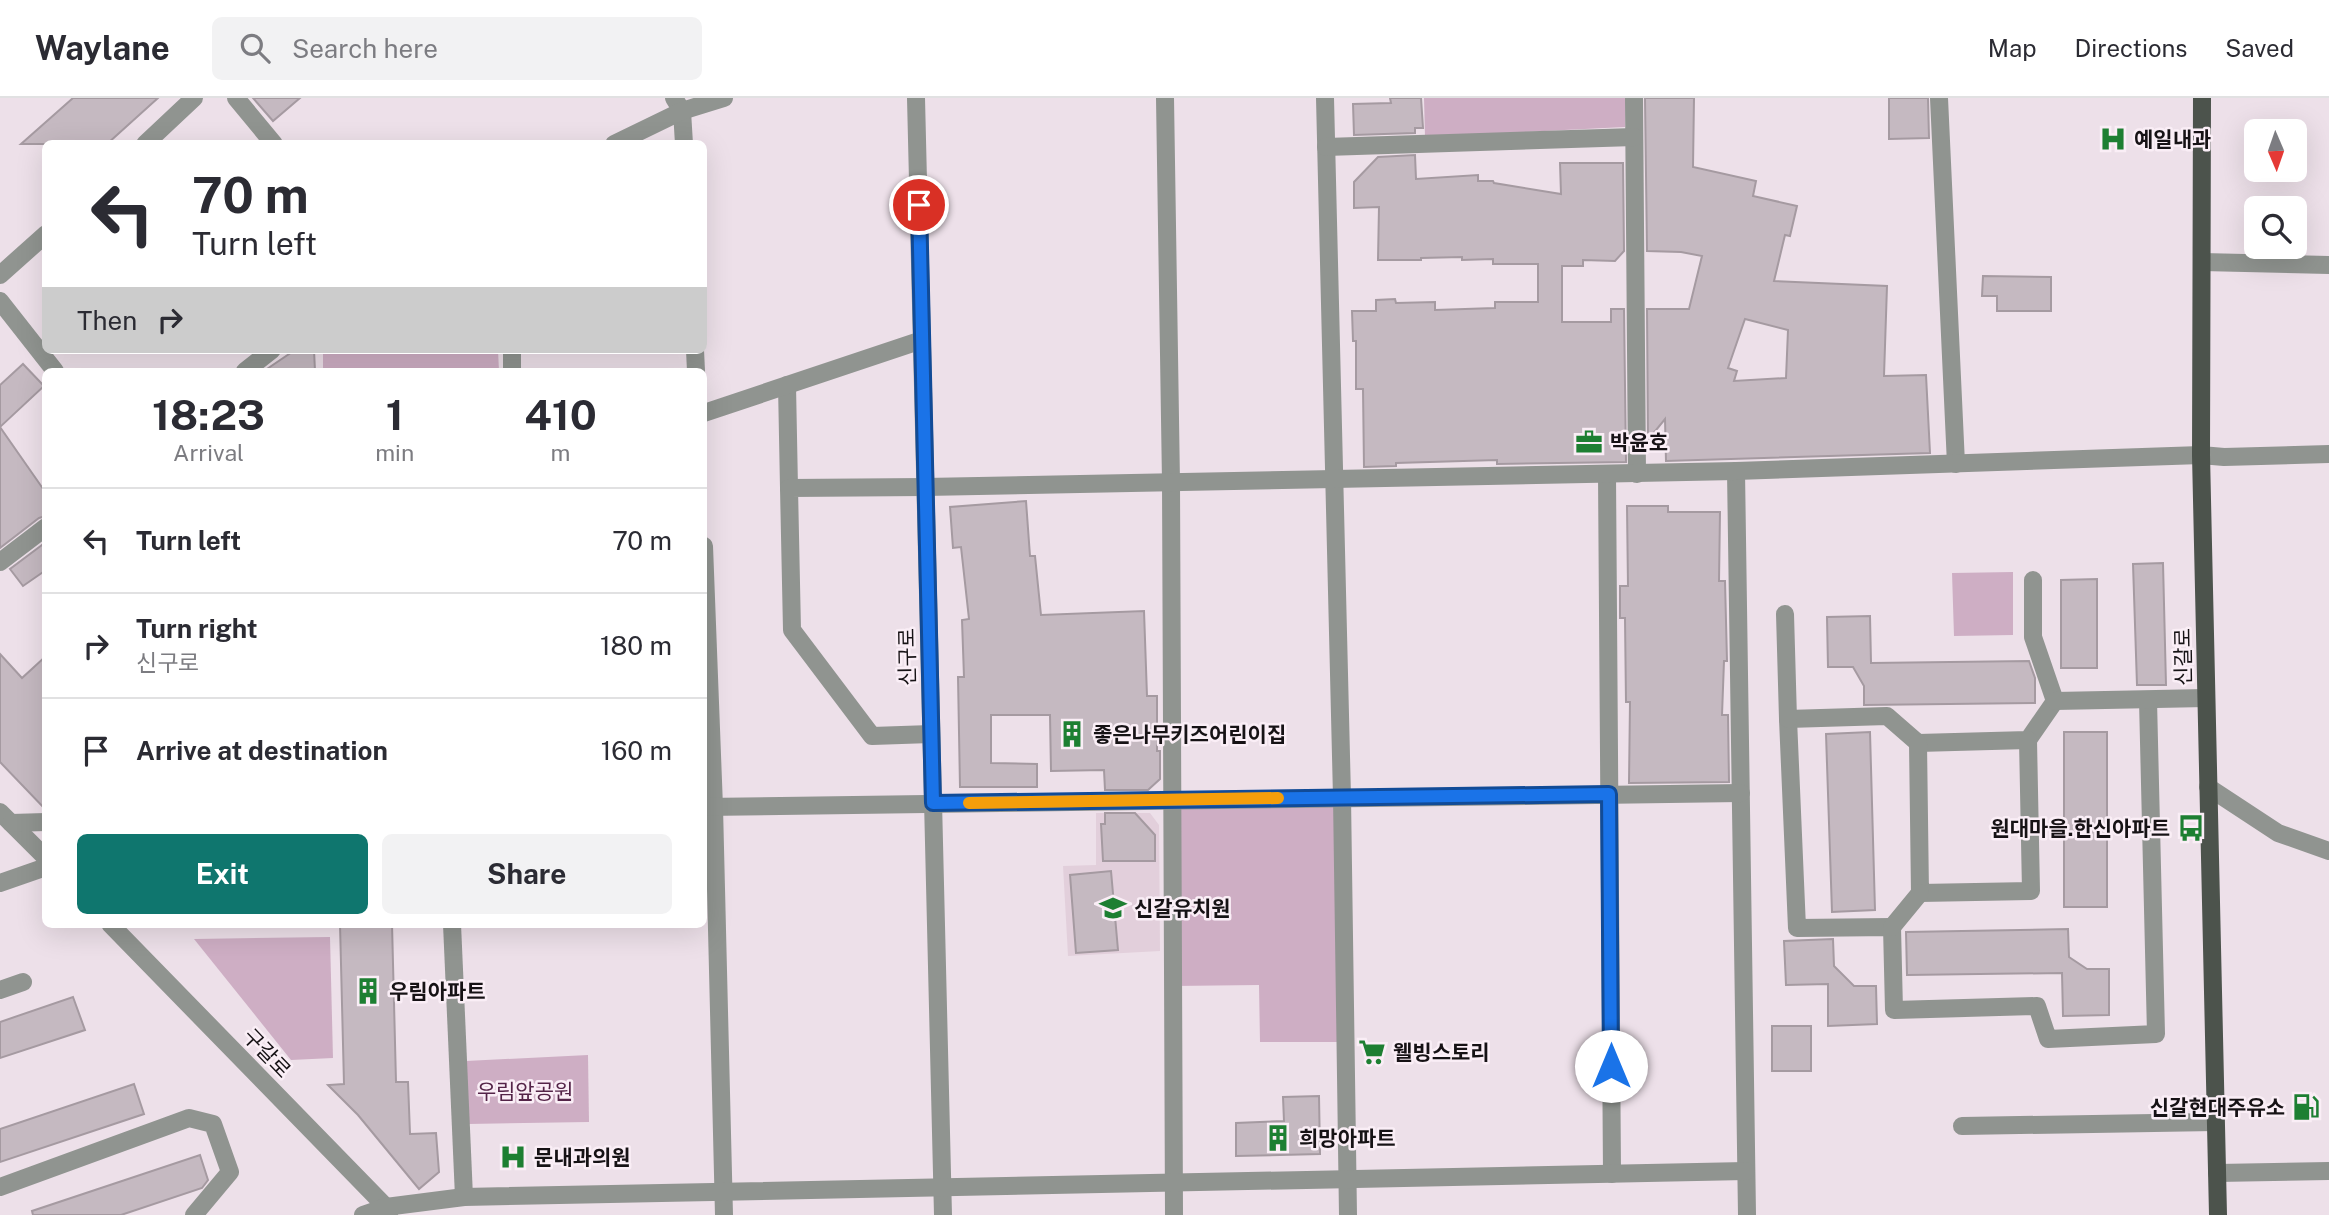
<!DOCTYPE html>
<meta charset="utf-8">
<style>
:root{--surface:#fff;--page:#f2f2f3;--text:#2b2b33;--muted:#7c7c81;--line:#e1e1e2;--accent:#0f766e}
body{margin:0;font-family:"Public Sans","Noto Sans KR",sans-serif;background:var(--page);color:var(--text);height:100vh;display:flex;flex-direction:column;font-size:26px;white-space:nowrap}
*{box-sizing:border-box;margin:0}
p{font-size:23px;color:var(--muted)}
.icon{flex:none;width:38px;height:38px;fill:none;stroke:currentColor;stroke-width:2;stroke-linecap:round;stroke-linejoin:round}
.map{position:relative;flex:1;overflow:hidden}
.side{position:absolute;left:42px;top:270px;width:665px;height:560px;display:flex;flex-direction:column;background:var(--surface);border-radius:10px;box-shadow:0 7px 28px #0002}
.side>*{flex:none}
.banner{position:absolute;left:42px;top:42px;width:665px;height:214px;border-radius:10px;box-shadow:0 7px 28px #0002;background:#fff;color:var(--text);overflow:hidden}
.needle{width:46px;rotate:178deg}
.tools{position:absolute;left:2244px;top:21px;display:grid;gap:14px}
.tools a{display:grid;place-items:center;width:63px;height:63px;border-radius:10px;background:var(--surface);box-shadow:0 7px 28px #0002;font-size:35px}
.pin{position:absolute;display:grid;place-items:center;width:60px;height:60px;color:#fff;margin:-30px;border:4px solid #fff;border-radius:50%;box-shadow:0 2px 7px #0007}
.me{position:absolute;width:77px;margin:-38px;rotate:0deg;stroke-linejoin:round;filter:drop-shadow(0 0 5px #0008)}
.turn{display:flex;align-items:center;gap:24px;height:147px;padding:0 35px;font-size:32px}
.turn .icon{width:91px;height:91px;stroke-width:2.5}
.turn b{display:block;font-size:49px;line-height:60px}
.then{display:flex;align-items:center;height:66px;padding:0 35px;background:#0003;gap:14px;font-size:26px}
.eta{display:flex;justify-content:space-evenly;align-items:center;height:119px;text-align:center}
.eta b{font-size:42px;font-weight:700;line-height:49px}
.primary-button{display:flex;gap:14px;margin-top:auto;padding:14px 35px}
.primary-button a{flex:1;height:80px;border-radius:10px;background:var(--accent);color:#fff;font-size:28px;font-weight:700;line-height:80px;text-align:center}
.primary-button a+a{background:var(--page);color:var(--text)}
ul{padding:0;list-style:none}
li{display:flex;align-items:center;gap:21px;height:105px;padding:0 35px;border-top:2px solid var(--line)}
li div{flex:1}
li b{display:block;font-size:26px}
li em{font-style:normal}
header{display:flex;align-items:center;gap:42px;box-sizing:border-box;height:98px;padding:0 35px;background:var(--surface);border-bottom:2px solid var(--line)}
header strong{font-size:33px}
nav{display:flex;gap:38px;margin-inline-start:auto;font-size:24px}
.search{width:490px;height:63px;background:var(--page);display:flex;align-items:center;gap:18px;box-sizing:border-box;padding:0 24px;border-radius:10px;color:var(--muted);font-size:26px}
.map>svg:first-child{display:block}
</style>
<header>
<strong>Waylane</strong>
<div class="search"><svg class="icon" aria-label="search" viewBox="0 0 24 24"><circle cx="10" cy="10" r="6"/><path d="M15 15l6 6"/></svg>Search here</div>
<nav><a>Map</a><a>Directions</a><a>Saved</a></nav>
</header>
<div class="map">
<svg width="2329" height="1117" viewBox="0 0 2329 1117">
<rect width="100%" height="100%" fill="#ede0e9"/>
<polygon fill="#e2cfdb" points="1096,715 1150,715 1159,727 1160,853 1068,858 1063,768 1096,767"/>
<g fill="#ceaec4">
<polygon points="1424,0 1626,0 1625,29 1425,39"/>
<polygon points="323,252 498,252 499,273 323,273"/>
<polygon points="2013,474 2013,537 1954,538 1952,475"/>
<polygon points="1342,699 1344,944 1260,944 1259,887 1173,888 1170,702"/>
<polygon points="330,839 333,960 291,962 194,841"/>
<polygon points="588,957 589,1024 468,1026 466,963"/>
</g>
<g fill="#c5b9c1" stroke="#a59aa1" stroke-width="2" fill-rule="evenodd">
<polygon points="73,0 158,0 107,46 21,46"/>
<polygon points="253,0 300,0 273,23"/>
<polygon points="1390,0 1421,0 1423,30 1415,30 1415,35 1354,37 1353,6 1391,5"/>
<path d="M1645 0H1694L1693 69 1756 83 1753 98 1797 108 1790 138 1785 137 1774 183 1887 188 1884 278 1926 277 1930 355 1666 363 1665 321 1648 342 1647 211H1689L1702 158 1681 154 1647 153ZM1745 221 1788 232 1786 280 1734 283 1737 273 1728 270Z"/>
<polygon points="1889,0 1928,0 1929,40 1889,41"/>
<polygon points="1415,57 1416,81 1478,77 1478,83 1493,83 1494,85 1561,96 1560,65 1623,65 1624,153 1615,163 1583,162 1583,168 1562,168 1562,224 1611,224 1611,211 1624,211 1626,364 1497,366 1497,362 1396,365 1396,368 1364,369 1363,291 1356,291 1356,243 1353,243 1352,213 1376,213 1376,202 1395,201 1396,205 1435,204 1435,212 1495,210 1495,204 1538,204 1538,166 1493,166 1493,161 1462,162 1462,159 1421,160 1421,162 1378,162 1379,109 1354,110 1354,84 1378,59"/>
<polygon points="1983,178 2051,179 2051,213 1997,213 1997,198 1982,198"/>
<polygon points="295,252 314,252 315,273 264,273"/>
<polygon points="23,266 44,288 0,329 0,287"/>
<polygon points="0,329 46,395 46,418 39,420 0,450"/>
<polygon points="1026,403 1030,458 1035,458 1041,517 1144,513 1147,598 1157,598 1157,653 1160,653 1160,681 1148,692 1105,692 1104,672 1051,673 1050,617 991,617 991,665 1037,666 1037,689 960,689 958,579 964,579 962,522 969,521 961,449 953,450 950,409"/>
<polygon points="1627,408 1668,408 1668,414 1720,414 1719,483 1725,483 1727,563 1724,563 1722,617 1728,617 1729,684 1629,685 1630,604 1626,604 1625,520 1620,520 1620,488 1628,488"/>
<polygon points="46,444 46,472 23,488 10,471"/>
<polygon points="2163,465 2166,587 2137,587 2133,466"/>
<polygon points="2097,481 2097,570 2061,570 2061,482"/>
<polygon points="1870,518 1871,565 2029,563 2035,580 2035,605 1864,607 1864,588 1853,569 1828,569 1827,519"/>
<polygon points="0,556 22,580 46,558 46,712 0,664"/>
<polygon points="1870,634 1875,812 1832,814 1826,636"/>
<rect x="2064" y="634" width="43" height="175"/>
<polygon points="1105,715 1135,715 1155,737 1155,763 1103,763 1101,726 1105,726"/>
<polygon points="1111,773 1118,852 1076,855 1070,777"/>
<polygon points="340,826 392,826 396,984 408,984 410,1036 436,1035 439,1074 419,1091 358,1017 328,987 344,986"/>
<polygon points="2068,831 2069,859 2087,871 2109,871 2109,917 2063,918 2062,875 1907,877 1906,834"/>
<polygon points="1833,841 1834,868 1854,888 1876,888 1877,926 1828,928 1828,886 1786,887 1784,843"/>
<polygon points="73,899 85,932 0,960 0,924"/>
<rect x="1772" y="928" width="39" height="45"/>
<polygon points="134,986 144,1016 0,1064 0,1031"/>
<polygon points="1319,998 1320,1056 1236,1058 1236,1025 1284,1023 1283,999"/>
<polygon points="200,1057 208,1082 202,1090 121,1117 33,1117 32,1113"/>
</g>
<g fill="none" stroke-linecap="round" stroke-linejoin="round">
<g stroke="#909490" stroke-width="18">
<polyline points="236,0 274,46"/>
<polyline points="674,0 682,13 684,46"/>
<polyline points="916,0 943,1117"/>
<polyline points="1165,0 1171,384 1174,1117"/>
<polyline points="1325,0 1342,699 1348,1117"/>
<polyline points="1634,0 1637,376"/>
<polyline points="1939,0 1956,366"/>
<polyline points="145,46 194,0"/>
<polyline points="614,46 682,13 724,0"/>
<polyline points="1326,49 1634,39"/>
<polyline points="2202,164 2329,167"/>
<polyline points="0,177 46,136"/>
<polyline points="0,203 55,273"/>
<polyline points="512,252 512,273"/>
<polyline points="695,252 696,273"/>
<polyline points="245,273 272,252"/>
<polyline points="787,287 789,390"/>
<polyline points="704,315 922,242"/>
<polyline points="1736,373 1747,1117"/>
<polyline points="1607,376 1612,1076"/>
<polyline points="704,448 714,709 724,1117"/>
<polyline points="0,464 46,429"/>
<polyline points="2033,482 2033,539 2055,603 2028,642 1918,645 1887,618 1788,621 1797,830 1892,829 1894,912 2037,908 2048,941 2156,936 2148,602"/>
<polyline points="1785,516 1788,621"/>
<polyline points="2055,603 2206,600"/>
<polyline points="931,636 872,638 792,532 789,390 925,389 1736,373 2201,357 2224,359 2329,356"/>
<polyline points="1918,645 1920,795 2031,793 2028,642"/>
<polyline points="2208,689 2278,735 2329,753"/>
<polyline points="704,709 1741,695"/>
<polyline points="0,714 46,760"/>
<polyline points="11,725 46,724"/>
<polyline points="0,785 46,769"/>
<polyline points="110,826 386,1109 389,1117"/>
<polyline points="452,826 464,1099"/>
<polyline points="1892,829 1920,795"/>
<polyline points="0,892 23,884"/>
<polyline points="1962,1028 2215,1024"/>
<polyline points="2217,1075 2329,1073"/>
<polyline points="0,1089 189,1020 213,1026 230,1074 194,1117"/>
<polyline points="363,1117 386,1109 464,1099 1746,1073"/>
</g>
<polyline stroke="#4c534c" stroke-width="18" points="2202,0 2201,357 2218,1117"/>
</g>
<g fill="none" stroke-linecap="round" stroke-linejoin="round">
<defs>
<polyline id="route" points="919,107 933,705 1609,696 1611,968"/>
</defs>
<use href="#route" stroke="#114b97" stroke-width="18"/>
<use href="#route" stroke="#1a73e8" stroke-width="12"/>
<polyline stroke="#f59e0b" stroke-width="12" points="969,705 1278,700"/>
</g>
<defs>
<symbol id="hospital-bare" viewBox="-9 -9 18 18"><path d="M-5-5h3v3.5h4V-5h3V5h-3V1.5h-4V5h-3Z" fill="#1d7f32" stroke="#faeef6" stroke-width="2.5" paint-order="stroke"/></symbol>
<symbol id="office-bare" viewBox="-9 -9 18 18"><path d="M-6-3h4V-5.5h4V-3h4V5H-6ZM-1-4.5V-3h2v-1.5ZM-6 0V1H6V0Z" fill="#1d7f32" stroke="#faeef6" stroke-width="2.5" paint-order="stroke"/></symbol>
<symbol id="building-bare" viewBox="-9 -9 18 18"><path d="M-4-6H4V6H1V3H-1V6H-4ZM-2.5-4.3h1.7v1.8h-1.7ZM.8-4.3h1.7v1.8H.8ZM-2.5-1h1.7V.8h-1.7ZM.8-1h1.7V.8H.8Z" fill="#1d7f32" stroke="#faeef6" stroke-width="2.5" paint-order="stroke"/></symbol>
<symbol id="bus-bare" viewBox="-9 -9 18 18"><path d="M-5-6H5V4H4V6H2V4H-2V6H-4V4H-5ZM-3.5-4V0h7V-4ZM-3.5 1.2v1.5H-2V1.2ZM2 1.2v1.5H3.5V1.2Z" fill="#1d7f32" stroke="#faeef6" stroke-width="2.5" paint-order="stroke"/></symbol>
<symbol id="school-bare" viewBox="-9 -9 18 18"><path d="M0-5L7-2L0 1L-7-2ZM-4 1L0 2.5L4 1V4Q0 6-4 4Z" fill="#1d7f32" stroke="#faeef6" stroke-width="2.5" paint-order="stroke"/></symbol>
<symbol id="supermarket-bare" viewBox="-9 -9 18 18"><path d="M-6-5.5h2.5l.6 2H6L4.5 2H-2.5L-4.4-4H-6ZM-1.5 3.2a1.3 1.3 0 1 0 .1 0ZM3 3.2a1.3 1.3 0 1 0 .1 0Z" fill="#1d7f32" stroke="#faeef6" stroke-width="2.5" paint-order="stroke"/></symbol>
<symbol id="fuel-bare" viewBox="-9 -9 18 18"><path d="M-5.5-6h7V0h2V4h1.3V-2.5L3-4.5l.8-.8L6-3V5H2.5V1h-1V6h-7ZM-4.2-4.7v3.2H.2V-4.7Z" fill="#1d7f32" stroke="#faeef6" stroke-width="2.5" paint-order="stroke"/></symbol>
</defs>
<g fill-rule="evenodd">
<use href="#hospital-bare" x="2094" y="22" width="38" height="38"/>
<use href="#office-bare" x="1570" y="325" width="38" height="38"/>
<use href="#building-bare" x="1053" y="617" width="38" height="38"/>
<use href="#bus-bare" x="2172" y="711" width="38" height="38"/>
<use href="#school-bare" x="1094" y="791" width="38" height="38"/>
<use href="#building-bare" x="349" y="874" width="38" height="38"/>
<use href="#supermarket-bare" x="1353" y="935" width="38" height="38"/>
<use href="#fuel-bare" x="2287" y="990" width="38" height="38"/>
<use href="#building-bare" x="1259" y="1021" width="38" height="38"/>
<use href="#hospital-bare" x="494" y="1040" width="38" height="38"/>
</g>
<g text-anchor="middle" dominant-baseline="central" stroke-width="5" stroke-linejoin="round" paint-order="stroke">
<g font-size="21" font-weight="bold" fill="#161215" stroke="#faeef6" text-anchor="start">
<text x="2134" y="41">예일내과</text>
<text x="1610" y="344">박윤호</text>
<text x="1093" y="636">좋은나무키즈어린이집</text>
<text x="2170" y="730" text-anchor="end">원대마을.한신아파트</text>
<text x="1134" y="810">신갈유치원</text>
<text x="389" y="893">우림아파트</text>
<text x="1393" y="954">웰빙스토리</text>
<text x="2285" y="1009" text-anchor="end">신갈현대주유소</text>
<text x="1299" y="1040">희망아파트</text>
<text x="534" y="1059">문내과의원</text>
</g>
<g font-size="21" fill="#161215" stroke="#faeef6">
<text transform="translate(907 559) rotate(-91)">신구로</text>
<text transform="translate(2183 559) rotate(-91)">신갈로</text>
<text transform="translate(267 955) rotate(46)">구갈로</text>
</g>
<g font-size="21" fill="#542448" stroke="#faeef6">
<text x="525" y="993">우림앞공원</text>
</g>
</g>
</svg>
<div class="tools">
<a><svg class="needle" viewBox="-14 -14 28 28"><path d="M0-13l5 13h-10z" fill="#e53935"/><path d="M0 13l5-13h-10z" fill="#7c7c81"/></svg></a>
<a><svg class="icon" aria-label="search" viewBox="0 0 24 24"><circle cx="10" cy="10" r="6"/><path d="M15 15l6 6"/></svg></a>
</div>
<div class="pin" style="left:919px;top:107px;background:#d93025"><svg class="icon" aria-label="arrive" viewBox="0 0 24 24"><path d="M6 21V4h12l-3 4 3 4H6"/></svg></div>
<svg class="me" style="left:1611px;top:968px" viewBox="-20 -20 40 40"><circle r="19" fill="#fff"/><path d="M0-13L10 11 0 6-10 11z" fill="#1a73e8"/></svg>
<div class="banner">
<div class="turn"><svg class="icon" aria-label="left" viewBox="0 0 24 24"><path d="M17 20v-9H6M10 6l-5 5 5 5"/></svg><div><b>70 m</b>Turn left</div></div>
<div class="then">Then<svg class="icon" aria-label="right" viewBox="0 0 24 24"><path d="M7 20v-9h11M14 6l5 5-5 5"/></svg></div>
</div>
<section class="side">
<div class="eta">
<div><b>18:23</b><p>Arrival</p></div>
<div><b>1</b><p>min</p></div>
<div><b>410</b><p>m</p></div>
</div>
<ul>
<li><svg class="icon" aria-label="left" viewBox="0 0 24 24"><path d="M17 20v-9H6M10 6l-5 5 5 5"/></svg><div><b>Turn left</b></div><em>70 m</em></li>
<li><svg class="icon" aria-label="right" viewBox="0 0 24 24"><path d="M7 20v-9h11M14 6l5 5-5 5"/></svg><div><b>Turn right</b><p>신구로</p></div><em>180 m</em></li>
<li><svg class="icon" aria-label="arrive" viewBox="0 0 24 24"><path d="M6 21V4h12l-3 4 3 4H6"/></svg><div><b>Arrive at destination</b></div><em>160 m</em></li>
</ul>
<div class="primary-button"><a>Exit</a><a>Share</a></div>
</section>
</div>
